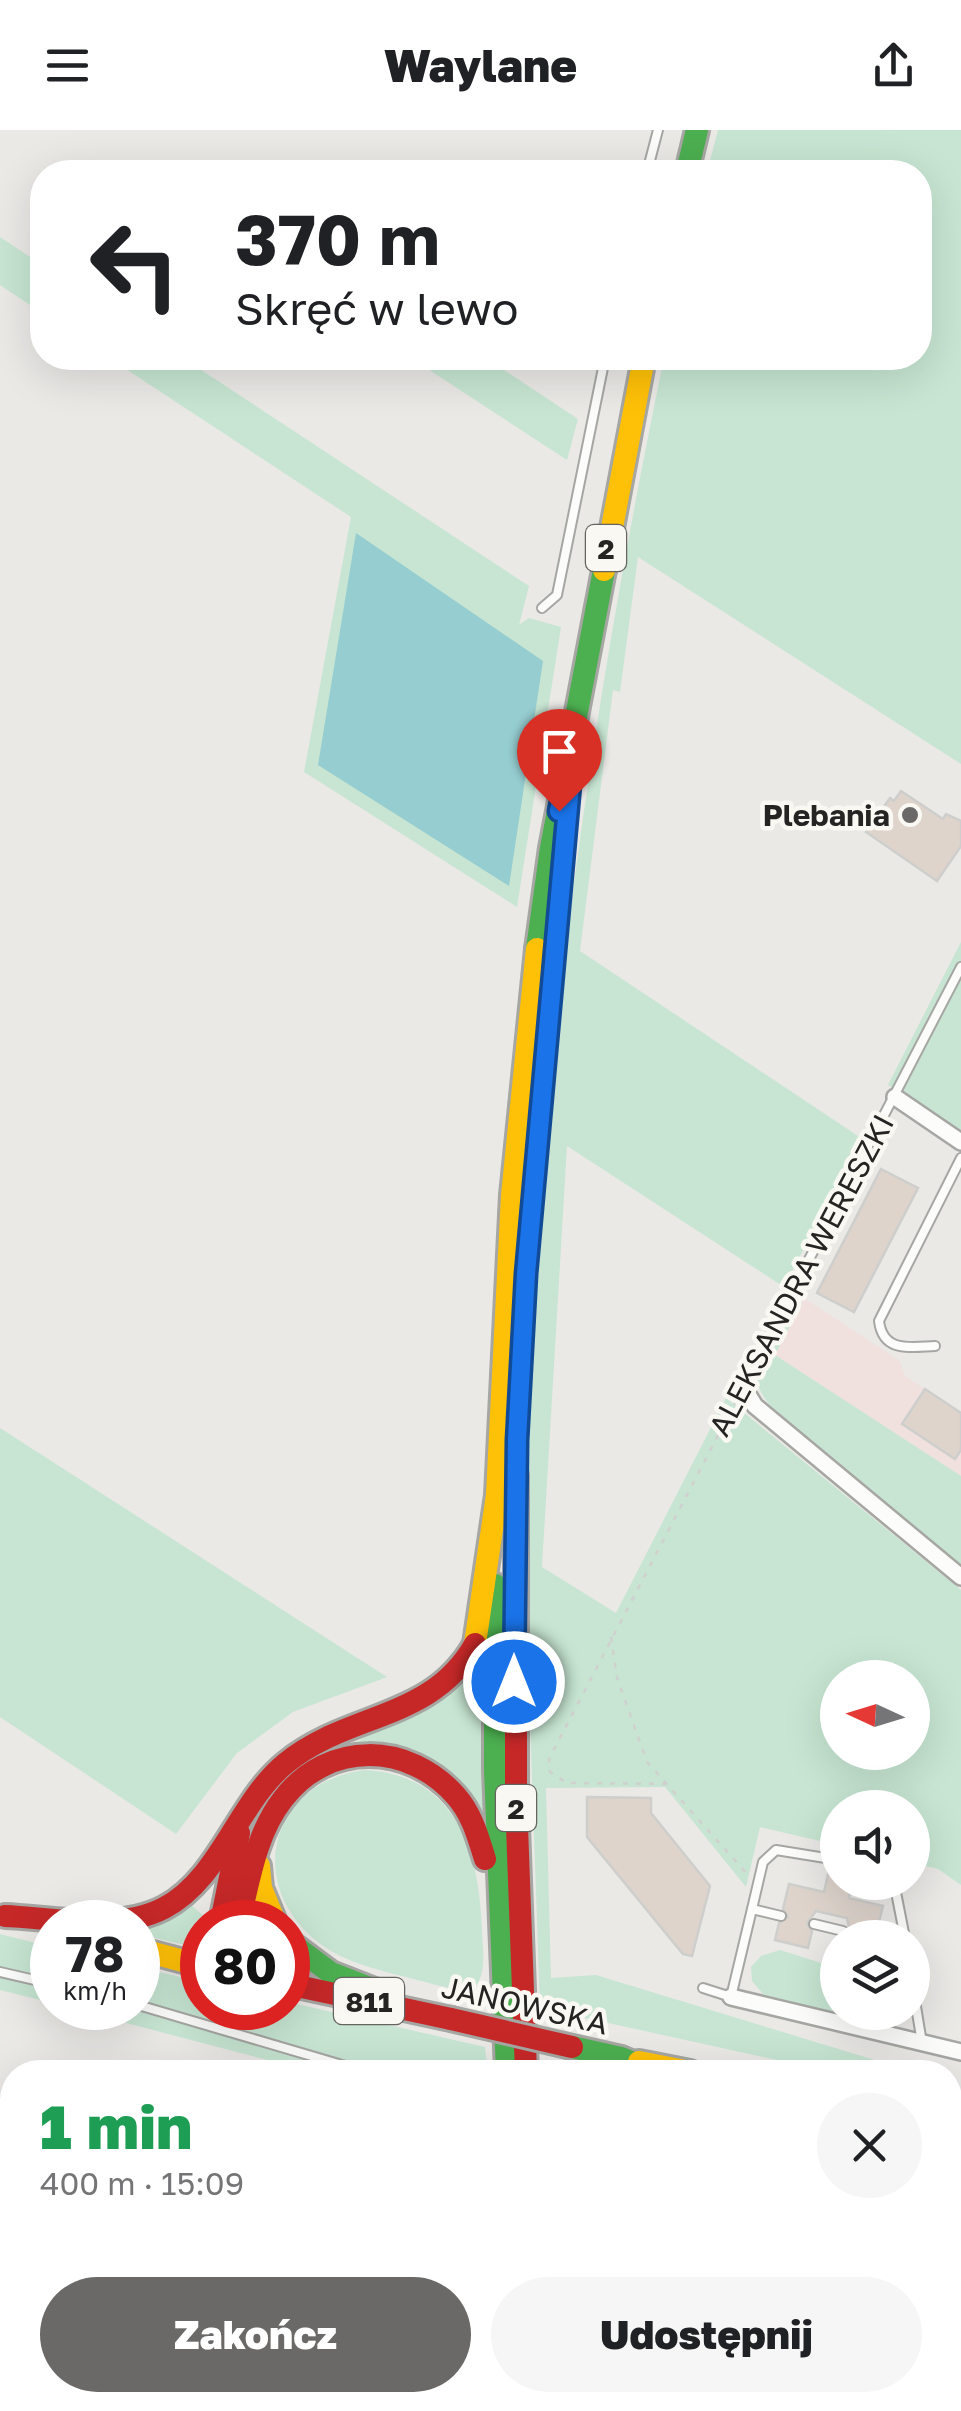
<!DOCTYPE html>
<html lang="pl">
<meta charset="utf-8">
<style>
:root{--surface:#fff;--page:#f6f6f6;--text:#202124;--muted:#757577;--accent:#6a6967}
body{margin:0;font-family:"Golos Text",sans-serif;background:var(--page);color:var(--text);height:100vh;display:flex;flex-direction:column;font-size:38px;white-space:nowrap}
*{box-sizing:border-box;margin:0}
p{font-size:32px;color:var(--muted)}
.icon{flex:none;width:55px;height:55px;fill:none;stroke:currentColor;stroke-width:2;stroke-linecap:round;stroke-linejoin:round}
.map{position:relative;flex:1;overflow:hidden}
.drawer{position:absolute;left:0px;top:1930px;width:962px;height:352px;display:flex;flex-direction:column;background:var(--surface);border-radius:40px 40px 0 0;box-shadow:0 10px 40px #0002}
.drawer>*{flex:none}
.guide{position:absolute;left:30px;top:30px;width:902px;height:210px;border-radius:40px;box-shadow:0 10px 40px #0002;background:#fff;color:var(--text);overflow:hidden}
.needle{width:65px;rotate:274deg}
.fabs{position:absolute;left:820px;top:1530px;display:grid;gap:20px}
.fabs a{display:grid;place-items:center;width:110px;height:110px;border-radius:50%;background:var(--surface);box-shadow:0 10px 40px #0002;font-size:50px}
.speed{position:absolute;left:30px;top:1770px;display:flex;gap:20px;font-size:50px;font-weight:700;text-align:center}
.speed>*{display:grid;place-content:center;width:130px;height:130px;border-radius:50%;background:var(--surface);box-shadow:0 10px 40px #0002;line-height:1}
.speed small{font-size:25px;font-weight:400}
.speed .limit{border:15px solid #d22;background:#fff;color:#111}
.pin{position:absolute;display:grid;place-items:center;width:85px;height:85px;color:#fff;margin:-102px -42px;border-radius:50% 50% 50% 0;rotate:-45deg;box-shadow:0 0 10px #0007}
.pin .icon{rotate:45deg}
.me{position:absolute;width:110px;margin:-55px;rotate:0deg;stroke-linejoin:round;filter:drop-shadow(0 0 8px #0008)}
.turn{display:flex;align-items:center;gap:35px;height:210px;padding:0 40px;font-size:45px}
.turn .icon{width:130px;height:130px;stroke-width:2.5}
.turn b{display:block;font-size:70px;line-height:85px}
.round{display:grid;place-items:center;flex:none;width:105px;height:105px;border-radius:52px;background:var(--page)}
.overview{display:flex;align-items:center;justify-content:space-between;height:170px;padding:0 40px}
h1{font-size:60px;font-weight:800;line-height:75px;color:#1e9e55}
.cta{display:flex;gap:20px;margin-top:auto;padding:20px 40px}
.cta a{flex:1;height:115px;border-radius:60px;background:var(--accent);color:#fff;font-size:40px;font-weight:800;line-height:115px;text-align:center}
.cta a+a{background:var(--page);color:var(--text)}
header{display:flex;justify-content:space-between;align-items:center;height:130px;padding:0 40px;background:var(--surface);font-size:45px;font-weight:800}
.map>svg:first-child{display:block}
</style>
<header><svg class="icon" aria-label="menu" viewBox="0 0 24 24"><path d="M4 6h16M4 12h16M4 18h16"/></svg>Waylane<svg class="icon" aria-label="share" viewBox="0 0 24 24"><path d="M12 15V3M7 8l5-5 5 5M5 13v7h14v-7"/></svg></header>
<div class="map">
<svg width="961" height="2281" viewBox="0 0 961 2281">
<rect width="100%" height="100%" fill="#eae9e6"/>
<polygon fill="#f0e0de" points="804,1168 900,1231 905,1246 961,1283 961,1346 775,1225"/>
<g fill="#c7e5d2" fill-rule="evenodd">
<path d="M718 0H961V634L638 427 620 562 613 560 580 821 861 1008 784 1157 567 1016 542 1437 616 1483 726 1268 961 1460V1755L938 1739 913 1733 912 1678H838L837 1715 760 1697 746 1757 665 1657 546 1658 551 1848 596 1845 914 1942H831L540 1878C532 1625 517 1371 536 1119 558 820 603 521 664 228H920V42H707ZM838 1548H912V1622H838Z"/>
<polygon points="0,107 42,135 42,183 0,155"/>
<polygon points="109,228 183,228 529,456 519,495 529,488 561,497 517,777 304,642 351,387"/>
<polygon points="411,228 486,228 578,289 567,330"/>
<polygon points="961,812 961,1002 888,955"/>
<path d="M792 1176H800L775 1225 961 1346V1440C925 1411 761 1289 758 1253 756 1229 781 1197 792 1176Z"/>
<polygon points="0,1298 387,1547 293,1582 237,1623 176,1704 0,1587"/>
<path d="M486 1512 489 1693C459 1640 431 1635 377 1615L251 1695Z"/>
<path d="M365 1640C456 1645 479 1720 482 1798 482 1818 488 1843 474 1858 451 1862 428 1852 406 1847 374 1839 340 1831 314 1809 244 1749 273 1651 365 1640Z"/>
<polygon points="189,1773 210,1792 202,1792 202,1819 138,1804 138,1798"/>
<polygon points="0,1804 52,1817 52,1873 0,1860"/>
<polygon points="780,1820 837,1838 838,1882 901,1883 899,1890 881,1893 774,1868 764,1865 752,1851 751,1837 761,1826"/>
<polygon points="138,1837 202,1852 202,1878 288,1878 288,1872 485,1917 488,1942 313,1942 69,1878 138,1878"/>
<polygon points="687,2270 825,2270 827,2281 670,2281"/>
</g>
<polygon fill="#96cdd0" points="356,403 543,531 509,756 318,635"/>
<g fill="#ded4cc" stroke="#cececc" stroke-width="2.5">
<polygon points="901,661 943,689 946,684 961,691 961,716 937,751 866,702 890,668 894,671"/>
<polygon points="881,1039 918,1058 854,1182 817,1163"/>
<polygon points="925,1259 961,1283 961,1320 955,1329 902,1294"/>
<polygon points="587,1667 651,1668 651,1683 710,1756 692,1826 683,1824 587,1707"/>
<polygon points="830,1736 838,1737 838,1752 852,1752 849,1768 883,1776 875,1808 846,1808 850,1802 847,1788 816,1781 807,1793 812,1801 808,1818 775,1810 779,1793 788,1787 783,1779 789,1754 824,1762"/>
</g>
<g fill="none" stroke-linecap="round" stroke-linejoin="round">
<defs>
<g id="lane">
<polyline points="647,42 658,0"/>
<polyline points="542,478 557,465 605,228"/>
<path d="M935 1216C910 1217 883 1223 879 1191L961 1028"/>
<polyline points="747,1263 752,1239 961,837"/>
<polyline points="894,1752 905,1808"/>
<polyline points="752,1779 763,1732 776,1720 838,1730"/>
<polyline points="814,1794 843,1801"/>
<polyline points="0,1842 52,1854"/>
<polyline points="912,1852 922,1913"/>
<polyline points="703,1858 731,1867 752,1779 781,1786"/>
<polyline points="138,1875 366,1942"/>
<polyline points="950,2057 961,2058"/>
<polyline points="664,2281 681,2270"/>
</g>
<g id="street">
<polyline points="895,967 961,1012"/>
<polyline points="747,1263 755,1276 961,1447"/>
<polyline points="731,1867 961,1922"/>
</g>
<g id="fast">
<polyline points="687,42 697,0"/>
<polyline points="537,819 551,718 604,440"/>
<polyline points="495,1455 495,1640 507,1942"/>
<polyline points="288,1811 331,1843 390,1866"/>
<polyline points="572,1917 621,1928 654,1942"/>
<polyline points="555,2270 557,2281"/>
</g>
<g id="slow">
<polyline points="604,440 644,228"/>
<polyline points="475,1514 497,1365 512,1065 537,819"/>
<polyline points="259,1736 261,1758 275,1792"/>
<polyline points="138,1819 202,1836"/>
<polyline points="639,1932 690,1942"/>
<polyline points="950,2016 961,2016"/>
<polyline points="535,2270 536,2281"/>
<polyline points="585,2281 591,2270"/>
</g>
<g id="jam">
<polyline points="516,1346 516,1669 526,1942"/>
<path d="M5 1786C54 1788 118 1802 164 1778 220 1749 238 1672 286 1633 348 1582 432 1591 475 1514"/>
<polyline points="221,1792 239,1703"/>
<path d="M239 1792C249 1751 256 1703 283 1669 328 1610 409 1612 456 1666 472 1684 478 1707 485 1729"/>
<polyline points="288,1854 451,1889"/>
</g>
</defs>
<use href="#lane" stroke="#a6a6a3" stroke-width="12"/>
<use href="#street" stroke="#a6a6a3" stroke-width="20"/>
<use href="#fast" stroke="#a6a6a3" stroke-width="28"/>
<use href="#slow" stroke="#a6a6a3" stroke-width="28"/>
<use href="#jam" stroke="#a6a6a3" stroke-width="28"/>
<g stroke="#d0d0cf" stroke-width="2.5" stroke-dasharray="5 8" stroke-linecap="butt">
<polyline points="611,1507 617,1548 647,1632 748,1745"/>
<polyline points="667,1654 567,1653 550,1642 549,1629 735,1273"/>
<polyline points="896,2270 898,2281"/>
<polyline points="831,2281 829,2271 834,2270"/>
</g>
<use href="#lane" stroke="#fcfcfb" stroke-width="8"/>
<use href="#street" stroke="#fcfcfb" stroke-width="15"/>
<use href="#fast" stroke="#4caf50" stroke-width="22"/>
<use href="#slow" stroke="#ffc107" stroke-width="22"/>
<use href="#jam" stroke="#c62828" stroke-width="22"/>
<defs>
<polyline id="jam-bridge" points="451,1889 572,1917"/>
</defs>
<use href="#jam-bridge" stroke="#a6a6a3" stroke-width="28" stroke-linecap="butt"/>
<use href="#jam-bridge" stroke="#c62828" stroke-width="22"/>
</g>
<g fill="none" stroke-linecap="round" stroke-linejoin="round">
<defs>
<polyline id="route" points="514,1552 517,1310 526,1144 574,610 559,681"/>
</defs>
<use href="#route" stroke="#114b97" stroke-width="25"/>
<use href="#route" stroke="#1a73e8" stroke-width="18"/>
</g>
<circle fill="#6a6967" stroke="#f9f8f2" stroke-width="4" cx="910" cy="685" r="10"/>
<g text-anchor="middle" dominant-baseline="central" stroke-width="9" stroke-linejoin="round" paint-order="stroke">
<g fill="#f9f8f2" stroke="#656460" stroke-width="2.5">
<rect x="586" y="395" width="40" height="46" rx="8"/>
<rect x="496" y="1655" width="40" height="46" rx="8"/>
<rect x="334" y="1848" width="70" height="46" rx="8"/>
</g>
<g font-size="28" font-weight="bold" fill="#252422">
<text x="606" y="418">2</text>
<text x="516" y="1678">2</text>
<text x="369" y="1871">811</text>
</g>
<g font-size="30" font-weight="bold" fill="#252422" stroke="#f9f8f2" text-anchor="end">
<text x="890" y="685">Plebania</text>
</g>
<g font-size="30" fill="#252422" stroke="#f9f8f2">
<text transform="translate(801 1145) rotate(-62)">ALEKSANDRA WERESZKI</text>
<text transform="translate(525 1875) rotate(13)">JANOWSKA</text>
</g>
</g>
</svg>
<div class="fabs">
<a><svg class="needle" viewBox="-14 -14 28 28"><path d="M0-13l5 13h-10z" fill="#e53935"/><path d="M0 13l5-13h-10z" fill="#757577"/></svg></a>
<a><svg class="icon" aria-label="sound" viewBox="0 0 24 24"><path d="M4 9h4l5-4v14l-5-4H4zM17 9q2 3 0 6"/></svg></a>
<a><svg class="icon" aria-label="layers" viewBox="0 0 24 24"><path d="M12 4l9 5-9 5-9-5zM3 14l9 5 9-5"/></svg></a>
</div>
<div class="speed"><div>78<small>km/h</small></div><div class="limit">80</div></div>
<div class="pin" style="left:559px;top:681px;background:#d93025"><svg class="icon" aria-label="arrive" viewBox="0 0 24 24"><path d="M6 21V4h12l-3 4 3 4H6"/></svg></div>
<svg class="me" style="left:514px;top:1552px" viewBox="-20 -20 40 40"><circle r="17" fill="#1a73e8" stroke="#fff" stroke-width="3"/><path d="M0-11L8 9 0 5-8 9z" fill="#fff"/></svg>
<div class="guide">
<div class="turn"><svg class="icon" aria-label="left" viewBox="0 0 24 24"><path d="M17 20v-9H6M10 6l-5 5 5 5"/></svg><div><b>370 m</b>Skręć w lewo</div></div>
</div>
<section class="drawer">
<div class="overview"><div><h1>1 min</h1><p>400 m · 15:09</p></div><a class="round"><svg class="icon" aria-label="close" viewBox="0 0 24 24"><path d="M6 6l12 12M18 6L6 18"/></svg></a></div>
<div class="cta"><a>Zakończ</a><a>Udostępnij</a></div>
</section>
</div>
